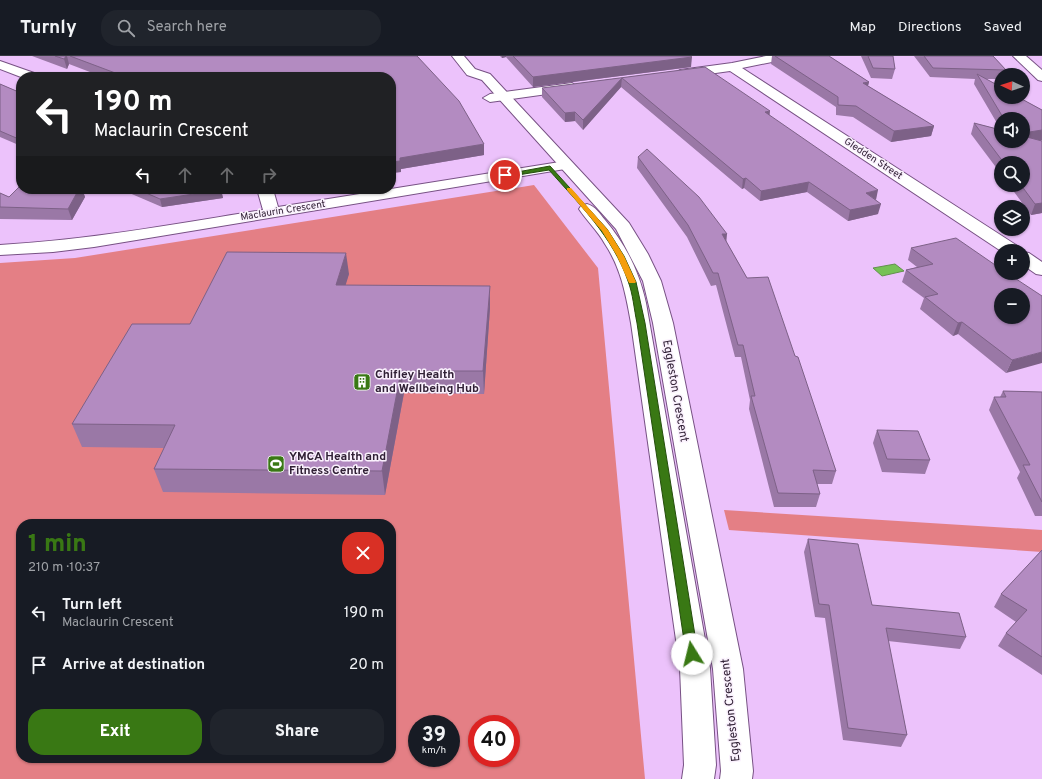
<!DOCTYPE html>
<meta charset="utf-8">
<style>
:root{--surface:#171b24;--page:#20242c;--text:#f1f3f6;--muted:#9ea1a6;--line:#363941;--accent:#397814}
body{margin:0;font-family:Overpass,sans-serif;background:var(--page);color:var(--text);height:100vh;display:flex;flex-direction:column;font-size:15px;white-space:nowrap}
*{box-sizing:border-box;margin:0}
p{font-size:13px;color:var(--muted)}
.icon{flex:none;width:22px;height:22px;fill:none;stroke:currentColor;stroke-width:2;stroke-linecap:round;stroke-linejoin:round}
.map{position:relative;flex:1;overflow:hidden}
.details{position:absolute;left:16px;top:463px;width:380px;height:244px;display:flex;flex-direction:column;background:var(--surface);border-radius:16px;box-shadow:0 1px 3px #0004}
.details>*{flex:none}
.banner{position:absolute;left:16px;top:16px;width:380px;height:122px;border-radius:16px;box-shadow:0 1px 3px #0004;background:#202124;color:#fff;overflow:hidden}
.needle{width:26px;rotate:274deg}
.controls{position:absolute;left:994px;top:12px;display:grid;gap:8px}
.controls a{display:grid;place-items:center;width:36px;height:36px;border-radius:50%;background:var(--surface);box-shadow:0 1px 3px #0004;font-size:20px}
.speed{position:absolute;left:408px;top:659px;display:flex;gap:8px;font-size:20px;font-weight:700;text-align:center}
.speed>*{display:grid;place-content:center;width:52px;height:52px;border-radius:50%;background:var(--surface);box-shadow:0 1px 3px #0004;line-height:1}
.speed small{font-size:10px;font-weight:400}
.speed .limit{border:6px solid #d22;background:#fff;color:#111}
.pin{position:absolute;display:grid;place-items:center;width:34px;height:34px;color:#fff;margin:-17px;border:2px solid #fff;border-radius:50%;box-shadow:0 1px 4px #0007}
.me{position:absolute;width:44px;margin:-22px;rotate:351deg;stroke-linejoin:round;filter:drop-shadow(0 0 3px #0008)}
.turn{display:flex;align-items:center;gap:14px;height:84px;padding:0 12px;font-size:18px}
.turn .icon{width:52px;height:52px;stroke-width:2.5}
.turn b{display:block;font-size:28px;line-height:34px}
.lanes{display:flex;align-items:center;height:38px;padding:0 12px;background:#0003;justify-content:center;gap:20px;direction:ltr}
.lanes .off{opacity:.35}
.round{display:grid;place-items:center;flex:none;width:42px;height:42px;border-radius:16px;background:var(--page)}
.head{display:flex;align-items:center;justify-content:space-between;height:68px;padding:0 12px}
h1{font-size:24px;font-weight:800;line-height:30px;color:var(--accent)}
.primary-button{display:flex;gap:8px;margin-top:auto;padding:8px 12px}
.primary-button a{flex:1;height:46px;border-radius:16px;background:var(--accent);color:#fff;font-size:16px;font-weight:800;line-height:46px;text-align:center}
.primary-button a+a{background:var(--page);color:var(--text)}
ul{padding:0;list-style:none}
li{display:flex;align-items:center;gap:12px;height:52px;padding:0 12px}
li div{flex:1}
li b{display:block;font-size:15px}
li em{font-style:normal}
header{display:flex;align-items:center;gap:24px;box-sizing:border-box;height:56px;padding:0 20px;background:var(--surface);border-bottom:1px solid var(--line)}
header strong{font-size:19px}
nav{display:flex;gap:22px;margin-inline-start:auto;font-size:14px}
.search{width:280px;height:36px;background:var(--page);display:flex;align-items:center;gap:10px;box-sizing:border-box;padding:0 14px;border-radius:16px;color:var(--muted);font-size:15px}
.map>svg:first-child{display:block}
</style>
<header>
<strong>Turnly</strong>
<div class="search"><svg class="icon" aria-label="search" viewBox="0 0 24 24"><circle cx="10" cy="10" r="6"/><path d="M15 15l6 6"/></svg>Search here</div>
<nav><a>Map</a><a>Directions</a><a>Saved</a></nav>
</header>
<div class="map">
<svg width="1042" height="723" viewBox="0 0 1042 723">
<rect width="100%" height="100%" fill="#ecc2fb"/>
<g fill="#e47f85" fill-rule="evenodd">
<path d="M534 129 598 212 645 723H0V207L75 202ZM21 468H391V702H21ZM417 668H451V702H417ZM477 668H511V702H477Z"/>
<polygon points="724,454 1042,474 1042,496 729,474"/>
</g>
<polygon fill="#77c156" stroke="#62914c" points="895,208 904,215 882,220 873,212"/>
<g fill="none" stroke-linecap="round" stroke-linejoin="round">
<defs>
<g id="minor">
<polygon points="766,0 789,0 787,3 742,12 1019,191 1022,195 1001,195 730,15 680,22 674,18 680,14 732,7"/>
<polygon points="1013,0 1026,0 1042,14 1042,25 1038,24"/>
<polygon points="0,5 37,18 39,21 21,21 0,13"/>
<polygon points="572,27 578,31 576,34 490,46 483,42 490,38"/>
<path d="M566 105 571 106 573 109 571 112 94 191 53 196 0 199V189C89 184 175 168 263 154L257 133H273L278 151Z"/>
<polygon points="1023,196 1029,197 1042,206 1042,219 1036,218 1023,209"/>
</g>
<g id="tertiary">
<polygon points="452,0 464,0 475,13 490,18 629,167 648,198 661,225 673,267 743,613 753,715 752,723 720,723 721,715 713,613 653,267 643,225 616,173 482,24 467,19"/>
<path d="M587 148C595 150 600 158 605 164 626 189 639 215 646 247L710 612 716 709 714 723H682L684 709 680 612 631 267C626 239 621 212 605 188 598 175 587 165 579 153L581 150Z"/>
</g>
</defs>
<use href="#minor" stroke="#775184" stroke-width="2"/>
<use href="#tertiary" stroke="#775184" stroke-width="2"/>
<use href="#minor" fill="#fff" fill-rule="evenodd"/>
<use href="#tertiary" fill="#fff" fill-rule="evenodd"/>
</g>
<g fill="#9a78a6" fill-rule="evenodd">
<polygon points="32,0 417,0 484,99 401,113 401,116 391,117 391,21 103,21 69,8 67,13"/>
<polygon points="500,0 690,0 691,11 533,31 506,1 502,2"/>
<polygon points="772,0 829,0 869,26 868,30 934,70 931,80 891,86 853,61 836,59 836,51 771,8"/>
<polygon points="861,0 893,0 895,13 892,23 871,22"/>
<path d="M914 0H993L1006 14 1004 19H1001V23H986L1001 31V41H1018L1042 54V84L1041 85H1042V157L1031 159 1009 129H1023V107H1001V118L971 78 974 67 1001 74 974 28 975 23 930 21ZM1001 63H1023V85H1001Z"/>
<polygon points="705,11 769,59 876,144 878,158 848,165 807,136 760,145 744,132 742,133 621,31 583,74 575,65 565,66 542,41 542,32"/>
<polygon points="0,28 21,37 21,90 0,81"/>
<polygon points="638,101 726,185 747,222 795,300 836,415 832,428 817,428 820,438 816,451 774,451 749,353 750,344 741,301 735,301 716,229 711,230 687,181 637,112"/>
<polygon points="21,133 82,133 85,141 72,164 0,163 0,137 9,141"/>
<polygon points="120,133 221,133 223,142 162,151"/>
<polygon points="911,192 1042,240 1006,317 958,278 953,280 920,253 924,242 902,226 906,214 917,211 908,204"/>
<polygon points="349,218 345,229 490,252 484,338 404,337 385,439 163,436 154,413 164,392 82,391 72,368 190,268"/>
<polygon points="1003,335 1042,336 1042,460 1035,460 1017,422 1020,416 989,354 994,341 1000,341"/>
<polygon points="877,374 930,404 925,418 882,416 873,387"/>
<polygon points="808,483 872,549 966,581 960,593 888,585 907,679 901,691 843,684 825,562 815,561 804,496"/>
<polygon points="1042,494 1042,619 998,590 1006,577 1016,566 994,551 1001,538"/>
</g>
<g fill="#7d6187">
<polygon points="66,0 67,0 69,8 67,13 64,3"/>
<polygon points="502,0 506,0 506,1 502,2"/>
<polygon points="692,1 691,11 533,31 533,21"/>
<polygon points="622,22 621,31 583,74 583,64"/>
<polygon points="869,26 866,36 863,27"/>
<polygon points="770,55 769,65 765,56"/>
<polygon points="575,56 575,65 565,66 565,57"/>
<polygon points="934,70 931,80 891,86 894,75"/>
<polygon points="1042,74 1042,84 1011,88 1023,85 1023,77"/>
<polygon points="484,88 484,99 401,113 401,116 391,117 391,106 400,102"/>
<polygon points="746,122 744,132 742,133 743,123"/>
<polygon points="809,126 807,136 760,145 761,135"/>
<polygon points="79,133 82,133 85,141 72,164 68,153"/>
<polygon points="221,134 223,142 162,151 160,143"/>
<polygon points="878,134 876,144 866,137"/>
<polygon points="1042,147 1042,157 1031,159 1035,148"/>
<polygon points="881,148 878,158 848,165 850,154"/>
<polygon points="722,178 727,178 726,189"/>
<polygon points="346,197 349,218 339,251 336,229"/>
<polygon points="490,230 490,252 484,338 483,315"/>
<polygon points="962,266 958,278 953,280 958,267"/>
<polygon points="1042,296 1042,307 1006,317 1012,304"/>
<polygon points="401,315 404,337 385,439 382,415"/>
</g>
<g fill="#b38bc1" stroke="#7d6187" fill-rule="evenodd">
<polygon points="55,0 66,0 64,3"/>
<polygon points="70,0 417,0 459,45 484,88 400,102 400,105 391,106 391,21 126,21"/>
<polygon points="513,0 690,0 692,1 533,21"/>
<polygon points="775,0 829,0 869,26 863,27 934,70 894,75 856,50 838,49 838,41"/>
<polygon points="868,0 893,0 895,13 873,12"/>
<polygon points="924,0 993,0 1006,14 933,12"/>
<polygon points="705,11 770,55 765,56 878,134 866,137 881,148 850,154 809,126 761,135 746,122 743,123 622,22 583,64 575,56 565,57 542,32"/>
<polygon points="977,18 1001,31 1001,41 1018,41 1042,54 1042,74 1023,77 1023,63 1004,63"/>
<polygon points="0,28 21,37 21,84 0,75"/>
<polygon points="974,67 1001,74 1001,85 1023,85 1023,80 1042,85 1042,147 1035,148 1021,129 1023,129 1023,107 1004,107"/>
<polygon points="647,93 699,141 727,178 722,178 747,222 768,221 795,300 798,301 836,415 813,414 820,438 778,437 751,340 755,340 743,289 738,289 718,217 713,217 688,169 638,101"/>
<polygon points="21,129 21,133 79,133 68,153 0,151 0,137 9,141"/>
<polygon points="137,133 221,133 221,134 160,143"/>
<path d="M956 182 1001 213V217H1007L1042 240V296L1012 304 962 266 958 267 925 241 938 238 906 214 933 208 911 192ZM1001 239H1023V261H1001Z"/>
<polygon points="227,196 346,197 336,229 490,230 483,315 401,315 382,415 154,413 175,369 72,368 132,268 190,268"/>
<polygon points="1003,335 1042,336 1042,446 1023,409 1030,409 994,341 1006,341"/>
<polygon points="877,374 918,375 930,404 887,403"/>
<polygon points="808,483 858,488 872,549 959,557 966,581 886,572 907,679 848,672 829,549 819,548"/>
<polygon points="1042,494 1042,601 1006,577 1027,554 1001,538"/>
</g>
<path fill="#397814" stroke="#254e0d" d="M550 110 607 173 624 200 636 226 645 267 698 598 696 602 692 603 688 602 686 598 637 267C634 253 633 238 628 225 613 181 579 148 549 114L505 121 501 119Z"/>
<polygon fill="#f59e0b" points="567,132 571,132 608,174 624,200 636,226 635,227 629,227 617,200 602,175 567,134"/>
<defs>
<symbol id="building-square" viewBox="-11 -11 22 22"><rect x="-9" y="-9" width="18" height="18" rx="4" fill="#397814" stroke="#faf1fd"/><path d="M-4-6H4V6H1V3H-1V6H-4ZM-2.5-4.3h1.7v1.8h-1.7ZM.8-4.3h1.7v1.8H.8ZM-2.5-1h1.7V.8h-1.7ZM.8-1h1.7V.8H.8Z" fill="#fff"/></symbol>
<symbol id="stadium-square" viewBox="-11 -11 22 22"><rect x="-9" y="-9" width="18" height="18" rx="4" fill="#397814" stroke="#faf1fd"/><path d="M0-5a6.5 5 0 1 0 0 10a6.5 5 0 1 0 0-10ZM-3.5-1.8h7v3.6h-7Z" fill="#fff"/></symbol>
</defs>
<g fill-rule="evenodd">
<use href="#building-square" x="352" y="316" width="20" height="20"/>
<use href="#stadium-square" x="266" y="398" width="20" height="20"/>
</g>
<g text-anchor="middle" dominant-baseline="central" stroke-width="3" stroke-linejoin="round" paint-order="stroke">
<g font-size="10" fill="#302035" stroke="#faf1fd">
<text transform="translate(873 103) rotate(33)">Gledden Street</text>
<text transform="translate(283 155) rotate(-9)">Maclaurin Crescent</text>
</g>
<g font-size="12" font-weight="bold" fill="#302035" stroke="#faf1fd" text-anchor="start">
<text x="375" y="319">Chifley Health<tspan x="375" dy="14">and Wellbeing Hub</tspan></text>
<text x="289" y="401">YMCA Health and<tspan x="289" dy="14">Fitness Centre</tspan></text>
</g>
<g font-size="12" fill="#302035" stroke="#faf1fd">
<text transform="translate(675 335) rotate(80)">Eggleston Crescent</text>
<text transform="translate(731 654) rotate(-96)">Eggleston Crescent</text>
</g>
</g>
</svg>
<div class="controls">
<a><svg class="needle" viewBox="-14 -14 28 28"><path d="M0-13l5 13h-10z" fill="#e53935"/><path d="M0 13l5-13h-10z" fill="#9ea1a6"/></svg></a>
<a><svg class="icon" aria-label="sound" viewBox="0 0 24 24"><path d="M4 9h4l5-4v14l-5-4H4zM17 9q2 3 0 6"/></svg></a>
<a><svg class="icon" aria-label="search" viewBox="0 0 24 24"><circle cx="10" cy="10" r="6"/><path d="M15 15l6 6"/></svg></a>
<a><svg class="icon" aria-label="layers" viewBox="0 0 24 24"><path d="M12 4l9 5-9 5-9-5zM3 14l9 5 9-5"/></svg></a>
<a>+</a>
<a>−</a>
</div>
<div class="speed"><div>39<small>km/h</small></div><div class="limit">40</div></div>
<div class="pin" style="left:505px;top:119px;background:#d93025"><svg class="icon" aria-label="arrive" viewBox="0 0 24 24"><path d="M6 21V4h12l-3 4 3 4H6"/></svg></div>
<svg class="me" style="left:692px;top:598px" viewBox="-20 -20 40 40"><circle r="19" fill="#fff"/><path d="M0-13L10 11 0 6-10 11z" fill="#397814"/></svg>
<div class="banner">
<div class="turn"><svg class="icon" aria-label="left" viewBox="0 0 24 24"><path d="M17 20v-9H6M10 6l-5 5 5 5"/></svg><div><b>190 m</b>Maclaurin Crescent</div></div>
<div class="lanes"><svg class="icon" aria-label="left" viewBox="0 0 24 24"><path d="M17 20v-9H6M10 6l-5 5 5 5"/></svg><svg class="icon off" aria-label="ahead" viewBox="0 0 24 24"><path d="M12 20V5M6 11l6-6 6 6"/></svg><svg class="icon off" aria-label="ahead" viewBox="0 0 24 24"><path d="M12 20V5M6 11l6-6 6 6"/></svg><svg class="icon off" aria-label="right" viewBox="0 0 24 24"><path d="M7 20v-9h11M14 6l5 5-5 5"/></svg></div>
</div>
<section class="details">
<div class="head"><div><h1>1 min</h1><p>210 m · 10:37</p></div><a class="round" style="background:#d93025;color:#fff"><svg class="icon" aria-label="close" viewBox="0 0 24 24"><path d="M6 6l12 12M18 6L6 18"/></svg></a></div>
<ul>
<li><svg class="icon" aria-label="left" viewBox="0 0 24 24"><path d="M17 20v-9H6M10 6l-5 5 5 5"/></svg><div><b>Turn left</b><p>Maclaurin Crescent</p></div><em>190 m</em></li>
<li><svg class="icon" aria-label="arrive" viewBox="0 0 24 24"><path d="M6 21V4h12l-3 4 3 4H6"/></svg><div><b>Arrive at destination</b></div><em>20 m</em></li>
</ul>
<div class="primary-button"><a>Exit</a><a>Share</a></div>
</section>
</div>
